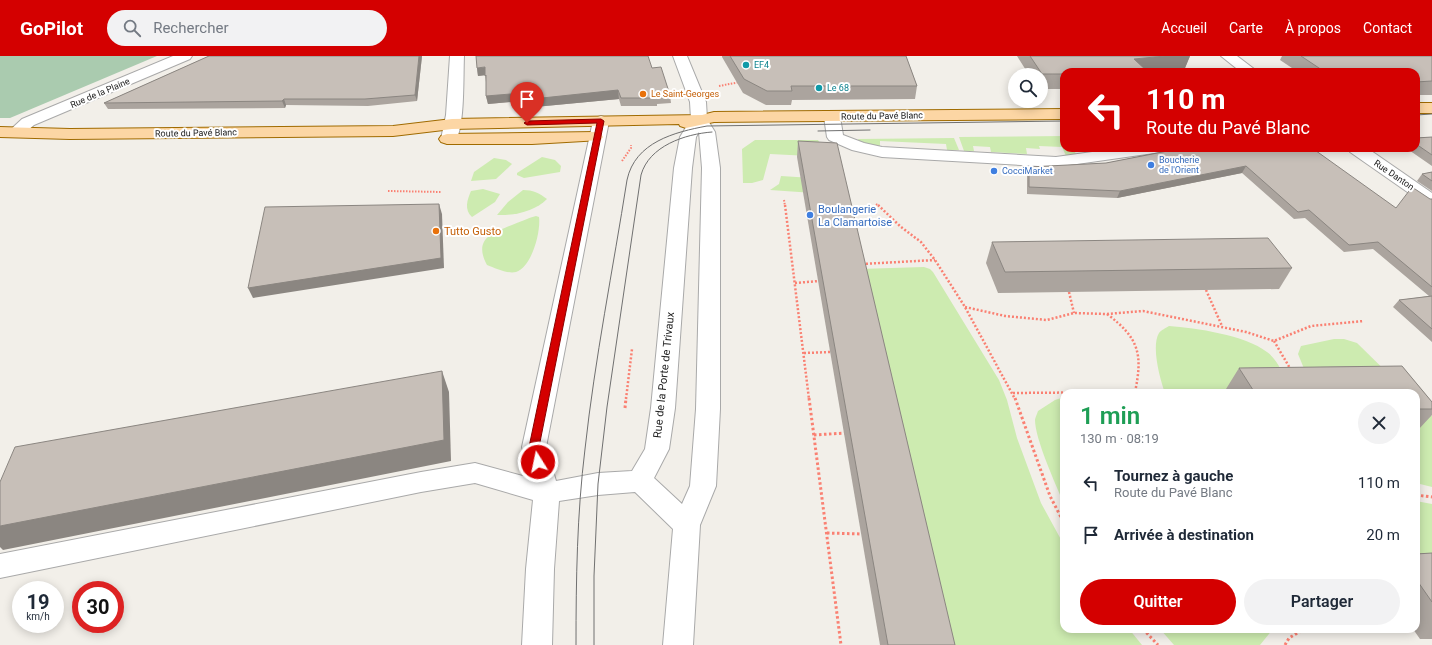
<!DOCTYPE html>
<html lang="fr">
<meta charset="utf-8">
<style>
:root{--surface:#fff;--page:#f2f2f3;--text:#1f2937;--muted:#747a83;--accent:#d40000}
body{margin:0;font-family:Roboto,sans-serif;background:var(--page);color:var(--text);height:100vh;display:flex;flex-direction:column;font-size:15px;white-space:nowrap}
*{box-sizing:border-box;margin:0}
p{font-size:13px;color:var(--muted)}
.icon{flex:none;width:22px;height:22px;fill:none;stroke:currentColor;stroke-width:2;stroke-linecap:round;stroke-linejoin:round}
.map{position:relative;flex:1;overflow:hidden}
.panel{position:absolute;left:1060px;top:333px;width:360px;height:244px;display:flex;flex-direction:column;background:var(--surface);border-radius:12px;box-shadow:0 2px 10px #0003}
.panel>*{flex:none}
.hud{position:absolute;left:1060px;top:12px;width:360px;height:84px;border-radius:12px;box-shadow:0 2px 10px #0003;background:#d40000;color:#fff;overflow:hidden}
.fabs{position:absolute;left:1008px;top:12px;display:grid;gap:8px}
.fabs a{display:grid;place-items:center;width:40px;height:40px;border-radius:50%;background:var(--surface);box-shadow:0 2px 10px #0003;font-size:20px}
.speed{position:absolute;left:12px;top:525px;display:flex;gap:8px;font-size:20px;font-weight:700;text-align:center}
.speed>*{display:grid;place-content:center;width:52px;height:52px;border-radius:50%;background:var(--surface);box-shadow:0 2px 10px #0003;line-height:1}
.speed small{font-size:10px;font-weight:400}
.speed .limit{border:6px solid #d22;background:#fff;color:#111}
.pin{position:absolute;display:grid;place-items:center;width:34px;height:34px;color:#fff;margin:-41px -17px;border-radius:50% 50% 50% 0;rotate:-45deg;box-shadow:0 0 4px #0007}
.pin .icon{rotate:45deg}
.me{position:absolute;width:44px;margin:-22px;rotate:350deg;stroke-linejoin:round;filter:drop-shadow(0 0 3px #0008)}
.turn{display:flex;align-items:center;gap:14px;height:84px;padding:0 20px;font-size:18px}
.turn .icon{width:52px;height:52px;stroke-width:2.5}
.turn b{display:block;font-size:28px;line-height:34px}
.round{display:grid;place-items:center;flex:none;width:42px;height:42px;border-radius:21px;background:var(--page)}
.head{display:flex;align-items:center;justify-content:space-between;height:68px;padding:0 20px}
h1{font-size:24px;font-weight:600;line-height:30px;color:#1e9e55}
.action{display:flex;gap:8px;margin-top:auto;padding:8px 20px}
.action a{flex:1;height:46px;border-radius:24px;background:var(--accent);color:#fff;font-size:16px;font-weight:600;line-height:46px;text-align:center}
.action a+a{background:var(--page);color:var(--text)}
ul{padding:0;list-style:none}
li{display:flex;align-items:center;gap:12px;height:52px;padding:0 20px}
li div{flex:1}
li b{display:block;font-size:15px}
li em{font-style:normal}
header{display:flex;align-items:center;gap:24px;box-sizing:border-box;height:56px;padding:0 20px;background:var(--accent);color:#fff}
header strong{font-size:19px}
nav{display:flex;gap:22px;margin-inline-start:auto;font-size:14px}
.search{width:280px;height:36px;background:var(--page);display:flex;align-items:center;gap:10px;box-sizing:border-box;padding:0 14px;border-radius:22px;color:var(--muted);font-size:15px}
.map>svg:first-child{display:block}
</style>
<header>
<strong>GoPilot</strong>
<div class="search"><svg class="icon" aria-label="search" viewBox="0 0 24 24"><circle cx="10" cy="10" r="6"/><path d="M15 15l6 6"/></svg>Rechercher</div>
<nav><a>Accueil</a><a>Carte</a><a>À propos</a><a>Contact</a></nav>
</header>
<div class="map">
<svg width="1432" height="589" viewBox="0 0 1432 589">
<rect width="100%" height="100%" fill="#f2efe9"/>
<g fill="#cdebb0">
<polygon points="1064,80 1064,92 1072,92 1077,99 1066,100 1062,91 1039,90 1040,93 1026,92 1027,98 991,96 990,91 973,90 974,95 964,95 959,81"/>
<polygon points="954,82 959,94 947,94 946,88 880,85 880,90 868,89 859,85 858,83"/>
<polygon points="755,84 818,84 829,101 770,98 763,124 752,127 743,127 742,93"/>
<polygon points="542,101 555,104 561,110 560,116 524,122 517,119 517,117"/>
<polygon points="494,102 506,104 512,108 496,123 471,125 474,116"/>
<polygon points="781,120 828,123 828,138 770,134 779,128"/>
<path d="M483 133 500 138 495 146 472 161C464 154 467 144 471 135Z"/>
<path d="M523 134C533 134 539 137 547 143 536 155 513 160 497 159L508 146Z"/>
<path d="M536 160 539 161C541 175 532 211 516 216 507 218 495 212 487 209 473 183 492 177 512 169 520 166 528 162 536 160Z"/>
<polygon points="924,211 930,213 933,216 999,324 1007,344 1017,382 1041,447 1064,489 1064,573 1129,573 1142,589 948,589 859,213"/>
<path d="M1169 270C1196 272 1245 279 1267 296 1278 304 1284 320 1290 332L1226 334 1228 337H1165C1160 323 1151 290 1159 277 1161 274 1166 272 1169 270Z"/>
<polygon points="1334,283 1344,283 1357,287 1408,337 1312,332 1298,298 1301,290"/>
<path d="M1064 341V448C1056 429 1035 383 1035 364 1035 362 1037 358 1038 355L1055 344Z"/>
<polygon points="1416,344 1432,360 1432,431 1416,427 1416,374 1418,374"/>
<polygon points="1416,445 1432,448 1432,517 1416,517"/>
<polygon points="1160,573 1273,573 1260,589 1174,589"/>
</g>
<polygon fill="#aacbaf" points="0,0 157,0 10,62 0,62"/>
<g fill="none" stroke-linecap="round" stroke-linejoin="round">
<defs>
<g id="minor">
<path d="M173 0H192L190 3 34 69C26 76 21 82 10 79L8 76 22 63Z"/>
<path d="M450 0H464C463 20 465 71 455 86L449 88 443 86 441 83 446 59Z"/>
<path d="M673 0H687L706 46 707 63 715 76 720 112V353L716 430 700 469 693 589H663L673 473 635 436 598 439 559 445 554 513 552 589H522L526 513 533 444 475 427 421 436 0 522V498L421 416 475 407 530 422 522 391 593 65 595 62 601 60 607 62 609 65 546 391 556 425 598 417 632 415 645 393 651 352 674 112 680 81 691 63 690 46ZM699 76 702 112 696 353 690 430 682 448 654 422 669 393 675 352 692 112 696 81Z"/>
<polygon points="1221,0 1237,0 1258,16 1241,16"/>
<polygon points="832,56 838,58 840,61 843,79 864,87 882,91 1056,101 1121,92 1162,92 1160,96 1154,97 1056,111 882,101 852,94 829,84 827,81 824,61 826,58"/>
<polygon points="1348,92 1367,92 1432,137 1432,150 1426,149 1350,96"/>
</g>
<g id="major">
<rect x="1416" y="47" width="16" height="10"/>
<polygon points="1064,53 1064,63 714,66 686,72 680,70 679,68 452,73 393,80 70,83 0,81 0,71 70,73 393,70 452,63 702,59 714,56"/>
<polygon points="595,76 601,78 603,81 601,84 532,88 447,88 441,86 439,83 441,80 447,78"/>
</g>
</defs>
<use href="#minor" stroke="#a9a9a9" stroke-width="2"/>
<use href="#major" stroke="#a06b00" stroke-width="2"/>
<g stroke="#fa8072" stroke-width="2" stroke-dasharray="1.5 1.5" stroke-linecap="butt">
<polyline points="719,30 740,26"/>
<polyline points="622,105 631,92 631,89"/>
<polyline points="388,135 442,136"/>
<polyline points="784,144 785,150"/>
<polyline points="876,148 879,150"/>
</g>
<g stroke="#fa8072" stroke-width="2.5" stroke-dasharray="2 2" stroke-linecap="butt">
<polyline points="785,149 809,343"/>
<polyline points="878,149 901,171 921,186 935,204 965,251 1015,343"/>
<polyline points="862,208 935,204"/>
<polyline points="795,227 819,225"/>
<polyline points="1206,234 1222,270"/>
<polyline points="1069,236 1074,257"/>
<polyline points="965,251 1005,260 1047,264 1074,257 1107,258 1143,255 1246,276 1274,285 1311,270 1364,265"/>
<path d="M1107 258C1139 282 1143 298 1135 336L1137 337"/>
<polyline points="1274,285 1291,314"/>
<polyline points="804,297 831,296"/>
<polyline points="1013,337 1135,336"/>
<polyline points="626,343 632,293"/>
</g>
<g stroke="#fa8072" stroke-width="3" stroke-dasharray="2.5 2.5" stroke-linecap="butt">
<polyline points="809,342 841,589"/>
<polyline points="1015,342 1050,440 1064,467"/>
<polyline points="625,352 626,342"/>
<polyline points="814,379 845,377"/>
<polyline points="1416,439 1432,441"/>
<polyline points="827,477 862,478"/>
<polyline points="1143,573 1158,589"/>
<polyline points="1285,589 1289,582 1304,573"/>
</g>
<use href="#minor" fill="#fff" fill-rule="evenodd"/>
<use href="#major" fill="#fcd6a4" fill-rule="evenodd"/>
<g stroke="#707070" stroke-width="1">
<polyline points="1416,59 1432,58"/>
<polyline points="818,75 870,74"/>
<path d="M576 589C576 523 577 458 585 393 595 302 613 213 627 124 635 86 675 76 707 70L1064 65"/>
<path d="M594 589V520L598 428 607 351 641 119C649 90 685 78 712 76"/>
</g>
</g>
<g fill="#aba49e">
<polygon points="209,0 422,0 417,45 368,50 286,49 285,52 108,53 104,47"/>
<polygon points="722,0 906,0 917,30 915,43 792,44 791,49 766,49 743,37 722,1"/>
<polygon points="1017,0 1190,0 1185,12 1148,15 1064,16 1064,33 1041,33 1041,19 1029,19"/>
<polygon points="1282,0 1432,0 1432,39 1416,39 1416,16 1298,16 1280,4"/>
<polygon points="477,12 652,12 670,39 671,47 657,48 657,50 621,50 619,43 524,52 523,45 488,48 486,40 486,26 485,19 478,20"/>
<polygon points="1432,81 1432,110 1406,92 1416,92 1416,82"/>
<polygon points="798,85 955,589 880,589 797,101"/>
<polygon points="1183,92 1396,152 1430,143 1432,143 1432,286 1393,251 1399,244 1429,240 1373,193 1344,196 1305,162 1294,163 1242,117 1117,142 1027,138 1027,118 1029,111 1106,107"/>
<polygon points="1432,116 1432,135 1417,125 1422,118"/>
<polygon points="992,186 1292,212 1279,233 998,237 986,207"/>
<polygon points="1402,310 1432,346 1432,359 1418,374 1416,374 1416,337 1228,337 1226,333 1239,312"/>
<polygon points="1432,497 1432,583 1420,583 1413,573 1416,573 1416,498"/>
</g>
<g fill="#8b8681">
<polygon points="419,0 422,0 417,45 415,39"/>
<polygon points="1165,0 1190,0 1185,12 1143,16 1134,3"/>
<polygon points="485,11 487,19 478,20 477,12"/>
<polygon points="618,34 619,43 524,52 523,45 488,48 486,40 523,37"/>
<polygon points="284,43 286,49 285,52 282,45"/>
<polygon points="1246,110 1242,117 1117,142 1120,135"/>
<polygon points="439,148 442,158 444,212 253,242 248,232"/>
<polygon points="442,315 449,336 451,405 3,494 0,491 0,470"/>
</g>
<g fill="#c7bfb8" stroke="#8b8681">
<polygon points="209,0 419,0 415,39 365,43 284,43 282,45 104,47"/>
<polygon points="476,0 648,0 652,12 661,11 670,39 657,40 657,42 621,42 618,34 523,44 523,37 486,40 486,19 485,20 485,11 477,12"/>
<polygon points="730,0 906,0 917,30 791,30 792,35 767,35 744,23"/>
<polygon points="1030,0 1165,0 1134,3 1148,16 1064,16 1064,18 1042,18"/>
<polygon points="1301,0 1432,0 1432,25 1416,26 1416,16 1325,16"/>
<polygon points="1432,81 1432,99 1416,88 1416,82"/>
<polygon points="798,85 837,87 955,589 888,589"/>
<polygon points="1183,92 1312,92 1396,152 1412,131 1430,143 1432,143 1432,231 1378,186 1349,189 1309,154 1298,156 1246,110 1120,135 1029,131 1029,111 1106,107"/>
<polygon points="1432,116 1432,125 1422,118"/>
<polygon points="439,148 441,202 248,232 265,151"/>
<polygon points="1268,182 1292,212 1005,216 992,186"/>
<polygon points="1432,240 1432,273 1399,244"/>
<polygon points="1402,310 1432,346 1432,353 1416,353 1416,337 1255,337 1239,312"/>
<polygon points="442,315 444,384 0,470 0,426 15,391"/>
<polygon points="1432,497 1432,546 1416,523 1416,498"/>
</g>
<polygon fill="#d40000" stroke="#8a0000" points="601,63 604,65 539,391 543,406 542,409 538,410 534,409 529,391 597,67 527,69 524,67 527,65"/>
<g fill="#0f9aa8" stroke="#fff" stroke-width="1.5">
<circle cx="746" cy="9" r="4"/>
<circle cx="819" cy="32" r="4"/>
</g>
<g fill="#e8710a" stroke="#fff" stroke-width="1.5">
<circle cx="643" cy="38" r="4"/>
<circle cx="436" cy="175" r="4"/>
</g>
<g fill="#3f7fe0" stroke="#fff" stroke-width="1.5">
<circle cx="1151" cy="109" r="4"/>
<circle cx="994" cy="115" r="4"/>
<circle cx="810" cy="159" r="4"/>
</g>
<g text-anchor="middle" dominant-baseline="central" stroke-width="4" stroke-linejoin="round" paint-order="stroke">
<g font-size="9" fill="#0d838f" stroke="#fff" text-anchor="start">
<text x="754" y="9">EF4</text>
<text x="827" y="32">Le 68</text>
</g>
<g font-size="9" fill="#222" stroke="#fff">
<text transform="translate(100 37) rotate(-23)">Rue de la Plaine</text>
<text transform="translate(882 60) rotate(-1)">Route du Pavé Blanc</text>
<text transform="translate(196 77) rotate(-1)">Route du Pavé Blanc</text>
<text transform="translate(1394 119) rotate(34)">Rue Danton</text>
</g>
<g font-size="9" fill="#c56008" stroke="#fff" text-anchor="start">
<text x="651" y="38">Le Saint-Georges</text>
</g>
<g font-size="9" fill="#366cbe" stroke="#fff" text-anchor="start">
<text x="1159" y="104">Boucherie<tspan x="1159" dy="10">de l'Orient</tspan></text>
<text x="1002" y="115">CocciMarket</text>
</g>
<g font-size="11" fill="#366cbe" stroke="#fff" text-anchor="start">
<text x="818" y="153">Boulangerie<tspan x="818" dy="13">La Clamartoise</tspan></text>
</g>
<g font-size="11" fill="#c56008" stroke="#fff" text-anchor="start">
<text x="444" y="175">Tutto Gusto</text>
</g>
<g font-size="11" fill="#222" stroke="#fff">
<text transform="translate(664 319) rotate(-84)">Rue de la Porte de Trivaux</text>
</g>
</g>
</svg>
<div class="fabs">
<a><svg class="icon" aria-label="search" viewBox="0 0 24 24"><circle cx="10" cy="10" r="6"/><path d="M15 15l6 6"/></svg></a>
</div>
<div class="speed"><div>19<small>km/h</small></div><div class="limit">30</div></div>
<div class="pin" style="left:527px;top:67px;background:#d93025"><svg class="icon" aria-label="arrive" viewBox="0 0 24 24"><path d="M6 21V4h12l-3 4 3 4H6"/></svg></div>
<svg class="me" style="left:538px;top:406px" viewBox="-20 -20 40 40"><circle r="17" fill="#d40000" stroke="#fff" stroke-width="3"/><path d="M0-11L8 9 0 5-8 9z" fill="#fff"/></svg>
<div class="hud">
<div class="turn"><svg class="icon" aria-label="left" viewBox="0 0 24 24"><path d="M17 20v-9H6M10 6l-5 5 5 5"/></svg><div><b>110 m</b>Route du Pavé Blanc</div></div>
</div>
<section class="panel">
<div class="head"><div><h1>1 min</h1><p>130 m · 08:19</p></div><a class="round"><svg class="icon" aria-label="close" viewBox="0 0 24 24"><path d="M6 6l12 12M18 6L6 18"/></svg></a></div>
<ul>
<li><svg class="icon" aria-label="left" viewBox="0 0 24 24"><path d="M17 20v-9H6M10 6l-5 5 5 5"/></svg><div><b>Tournez à gauche</b><p>Route du Pavé Blanc</p></div><em>110 m</em></li>
<li><svg class="icon" aria-label="arrive" viewBox="0 0 24 24"><path d="M6 21V4h12l-3 4 3 4H6"/></svg><div><b>Arrivée à destination</b></div><em>20 m</em></li>
</ul>
<div class="action"><a>Quitter</a><a>Partager</a></div>
</section>
</div>
